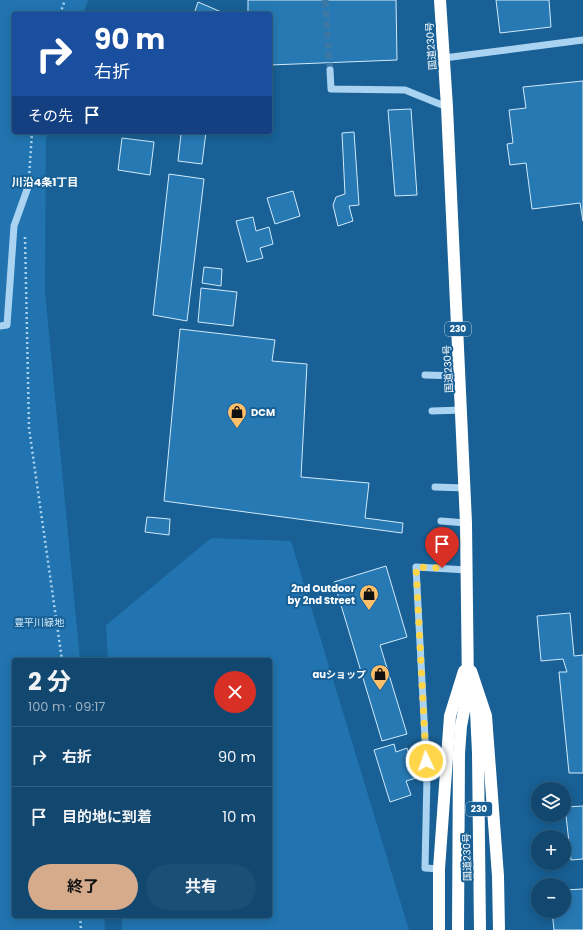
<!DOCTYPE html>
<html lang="ja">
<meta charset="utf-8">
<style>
:root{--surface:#124870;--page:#1b4f75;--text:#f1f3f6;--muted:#9cb2c3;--line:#316083;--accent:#d6ab8b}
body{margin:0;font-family:Poppins,"Noto Sans JP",sans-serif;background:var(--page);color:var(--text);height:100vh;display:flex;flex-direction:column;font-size:15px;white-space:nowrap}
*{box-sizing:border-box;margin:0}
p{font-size:13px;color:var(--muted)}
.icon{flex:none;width:22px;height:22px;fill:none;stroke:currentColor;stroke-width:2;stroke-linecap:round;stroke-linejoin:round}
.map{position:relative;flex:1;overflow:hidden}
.drawer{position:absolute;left:12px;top:658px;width:260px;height:260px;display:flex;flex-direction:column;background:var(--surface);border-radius:4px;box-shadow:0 2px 10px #0003,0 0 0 1px var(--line)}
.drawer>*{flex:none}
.banner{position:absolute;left:12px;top:12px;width:260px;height:122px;border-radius:4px;box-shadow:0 2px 10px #0003,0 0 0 1px var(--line);background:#1a4fa0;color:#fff;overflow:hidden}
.controls{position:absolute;left:531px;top:782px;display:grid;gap:8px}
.controls a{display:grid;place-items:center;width:40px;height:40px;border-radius:50%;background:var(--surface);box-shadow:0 2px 10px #0003,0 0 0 1px var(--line);font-size:20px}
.pin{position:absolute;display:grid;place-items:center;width:34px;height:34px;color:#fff;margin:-41px -17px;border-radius:50% 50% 50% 0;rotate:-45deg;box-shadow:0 0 4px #0007}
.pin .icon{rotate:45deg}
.me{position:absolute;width:44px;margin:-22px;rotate:357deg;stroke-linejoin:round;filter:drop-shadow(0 0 3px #0008)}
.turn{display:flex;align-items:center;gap:14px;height:84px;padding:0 16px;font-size:18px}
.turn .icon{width:52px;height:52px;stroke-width:2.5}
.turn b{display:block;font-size:28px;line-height:34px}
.then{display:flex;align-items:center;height:38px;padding:0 16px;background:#0003;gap:8px;font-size:15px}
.round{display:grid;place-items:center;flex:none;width:42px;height:42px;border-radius:21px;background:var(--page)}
.head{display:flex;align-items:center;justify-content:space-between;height:68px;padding:0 16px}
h1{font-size:24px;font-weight:700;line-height:30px}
.button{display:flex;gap:8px;margin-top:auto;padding:8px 16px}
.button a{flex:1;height:46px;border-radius:24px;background:var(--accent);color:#111;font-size:16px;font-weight:700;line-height:46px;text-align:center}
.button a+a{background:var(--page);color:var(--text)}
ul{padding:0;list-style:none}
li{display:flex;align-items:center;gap:12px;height:60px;padding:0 16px;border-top:1px solid var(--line)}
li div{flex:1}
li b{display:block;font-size:15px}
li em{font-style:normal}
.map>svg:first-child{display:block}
</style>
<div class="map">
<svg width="583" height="930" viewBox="0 0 583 930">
<rect width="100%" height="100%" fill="#186095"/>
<g fill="#2174af">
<polygon points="0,0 88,0 83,14 14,14 14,132 48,132 46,140 45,291 80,660 14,660 14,916 104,916 105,930 0,930"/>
<polygon points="211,538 291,541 409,930 122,930 122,916 270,916 270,660 108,660 106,625"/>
</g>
<g fill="#2779b4" stroke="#d1eafb">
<polygon points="248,0 396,0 397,60 270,65 270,14 248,14"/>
<polygon points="496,0 549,0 551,27 500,33"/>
<polygon points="198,2 226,14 194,14"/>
<polygon points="583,81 583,221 580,203 532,209 526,163 510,165 507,144 513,143 509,110 526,108 523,87"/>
<polygon points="411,109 417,195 395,196 388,110"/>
<polygon points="176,132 206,132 202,164 178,161 181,134 176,134"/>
<polygon points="354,132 359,205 349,206 353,221 338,226 333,205 336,197 345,194 342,133"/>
<polygon points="122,138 154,142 150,175 118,170"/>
<polygon points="169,174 204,179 187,321 153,315"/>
<polygon points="293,191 300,216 275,224 267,198"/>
<polygon points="253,217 256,231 269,227 273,244 260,248 263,258 247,262 236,221"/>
<polygon points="204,267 222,269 221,286 202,283"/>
<polygon points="201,288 237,292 233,326 198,322"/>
<polygon points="180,329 275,340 272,361 307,364 301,477 369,483 365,518 403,523 402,533 164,501"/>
<polygon points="147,517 170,519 169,535 145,532"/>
<polygon points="386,566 407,637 380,645 407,734 382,741 334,582"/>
<polygon points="570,613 574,656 583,655 583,773 569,773 559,672 567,672 563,659 541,661 537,616"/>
<polygon points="394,744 396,752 407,748 416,778 406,781 411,795 390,802 374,750"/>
<polygon points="583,806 583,859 571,860 565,807"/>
<polygon points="583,889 583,930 554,930 552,911 564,911 564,890"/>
</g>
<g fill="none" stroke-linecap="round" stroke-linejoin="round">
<polyline stroke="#3b78a5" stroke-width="7" stroke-dasharray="7 3.5" stroke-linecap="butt" points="325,0 330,70"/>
<g stroke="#aad3f1" stroke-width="2.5" stroke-dasharray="2 3" stroke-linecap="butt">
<polyline points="60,14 65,0"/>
<polyline points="29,178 32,132"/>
<polyline points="25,237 29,428 62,660"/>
<polyline points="80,916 81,930"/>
</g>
<g stroke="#aad3f1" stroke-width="7">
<polyline points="444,58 583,40"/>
<polyline points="330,70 331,89 405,90 447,107"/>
<polyline points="0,326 7,325 14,226 28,187"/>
<polyline points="425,375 460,376"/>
<polyline points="432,411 462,410"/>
<polyline points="435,487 465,488"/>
<polyline points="441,521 466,523"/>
<polyline points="439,869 425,868 427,776 416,567 467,570"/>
</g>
<g stroke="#fff" stroke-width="12">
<polyline points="440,0 447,107 466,523 468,690 461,726 459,753 458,930"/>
<polyline points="471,671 486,716 498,876 499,930"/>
<polyline points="472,701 476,711 478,753 480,930"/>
<polyline points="439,930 439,869 450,716 464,671"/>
</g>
</g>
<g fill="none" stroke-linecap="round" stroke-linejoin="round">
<polyline stroke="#ffd54a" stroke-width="7" stroke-dasharray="0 12.6" points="426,761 416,567 442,568"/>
</g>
<defs>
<symbol id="shop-pin" viewBox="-11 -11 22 30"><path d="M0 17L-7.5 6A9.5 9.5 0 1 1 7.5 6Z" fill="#ffc069" stroke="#186095"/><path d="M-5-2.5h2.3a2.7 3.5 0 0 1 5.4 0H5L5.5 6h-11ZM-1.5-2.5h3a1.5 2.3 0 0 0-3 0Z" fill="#111"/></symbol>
</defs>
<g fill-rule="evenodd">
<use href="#shop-pin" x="226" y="401" width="22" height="30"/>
<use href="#shop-pin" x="358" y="583" width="22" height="30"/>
<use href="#shop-pin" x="369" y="663" width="22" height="30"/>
</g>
<g text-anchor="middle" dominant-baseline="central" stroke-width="4" stroke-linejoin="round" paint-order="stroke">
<g fill="#186095" stroke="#bacfdf" stroke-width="1">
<rect x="445" y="322" width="26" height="14" rx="3"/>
<rect x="466" y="802" width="26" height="14" rx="3"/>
</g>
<g font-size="9" font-weight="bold" fill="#fff">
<text x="458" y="329">230</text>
<text x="479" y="809">230</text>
</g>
<g font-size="10" fill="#fff" stroke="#186095">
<text transform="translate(431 46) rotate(-94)">国道230号</text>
<text transform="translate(448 369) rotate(-93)">国道230号</text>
<text transform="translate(467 857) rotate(-91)">国道230号</text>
</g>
<g font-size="10" font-weight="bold" fill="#fff" stroke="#186095" text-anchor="end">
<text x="251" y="412" text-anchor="start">DCM</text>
<text x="355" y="588">2nd Outdoor<tspan x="355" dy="12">by 2nd Street</tspan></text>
<text x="366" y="674">auショップ</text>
</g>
<g font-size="10" fill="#d1eafb" stroke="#186095">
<text x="39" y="622">豊平川緑地</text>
</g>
<g font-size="11" font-weight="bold" fill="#fff" stroke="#186095">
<text x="45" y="182">川沿4条1丁目</text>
</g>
</g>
</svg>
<div class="controls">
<a><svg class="icon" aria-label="layers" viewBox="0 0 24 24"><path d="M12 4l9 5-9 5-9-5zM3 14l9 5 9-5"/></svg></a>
<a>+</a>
<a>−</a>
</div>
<div class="pin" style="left:442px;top:568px;background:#d93025"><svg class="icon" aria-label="arrive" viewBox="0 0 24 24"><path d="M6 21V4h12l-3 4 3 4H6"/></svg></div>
<svg class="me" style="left:426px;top:761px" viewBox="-20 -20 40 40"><circle r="17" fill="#ffd54a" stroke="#fff" stroke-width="3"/><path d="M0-11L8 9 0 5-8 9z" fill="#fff"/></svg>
<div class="banner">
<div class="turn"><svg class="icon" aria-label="right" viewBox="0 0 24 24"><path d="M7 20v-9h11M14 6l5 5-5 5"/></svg><div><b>90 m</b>右折</div></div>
<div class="then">その先<svg class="icon" aria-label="arrive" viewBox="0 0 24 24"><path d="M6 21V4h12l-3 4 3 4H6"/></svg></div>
</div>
<section class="drawer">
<div class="head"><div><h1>2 分</h1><p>100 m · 09:17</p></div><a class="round" style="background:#d93025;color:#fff"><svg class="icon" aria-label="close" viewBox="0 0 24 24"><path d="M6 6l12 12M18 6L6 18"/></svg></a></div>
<ul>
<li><svg class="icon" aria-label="right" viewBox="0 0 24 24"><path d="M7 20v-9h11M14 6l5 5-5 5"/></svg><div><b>右折</b></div><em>90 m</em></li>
<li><svg class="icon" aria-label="arrive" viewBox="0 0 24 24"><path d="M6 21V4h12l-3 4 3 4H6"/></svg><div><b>目的地に到着</b></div><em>10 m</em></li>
</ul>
<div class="button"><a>終了</a><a>共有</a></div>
</section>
</div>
